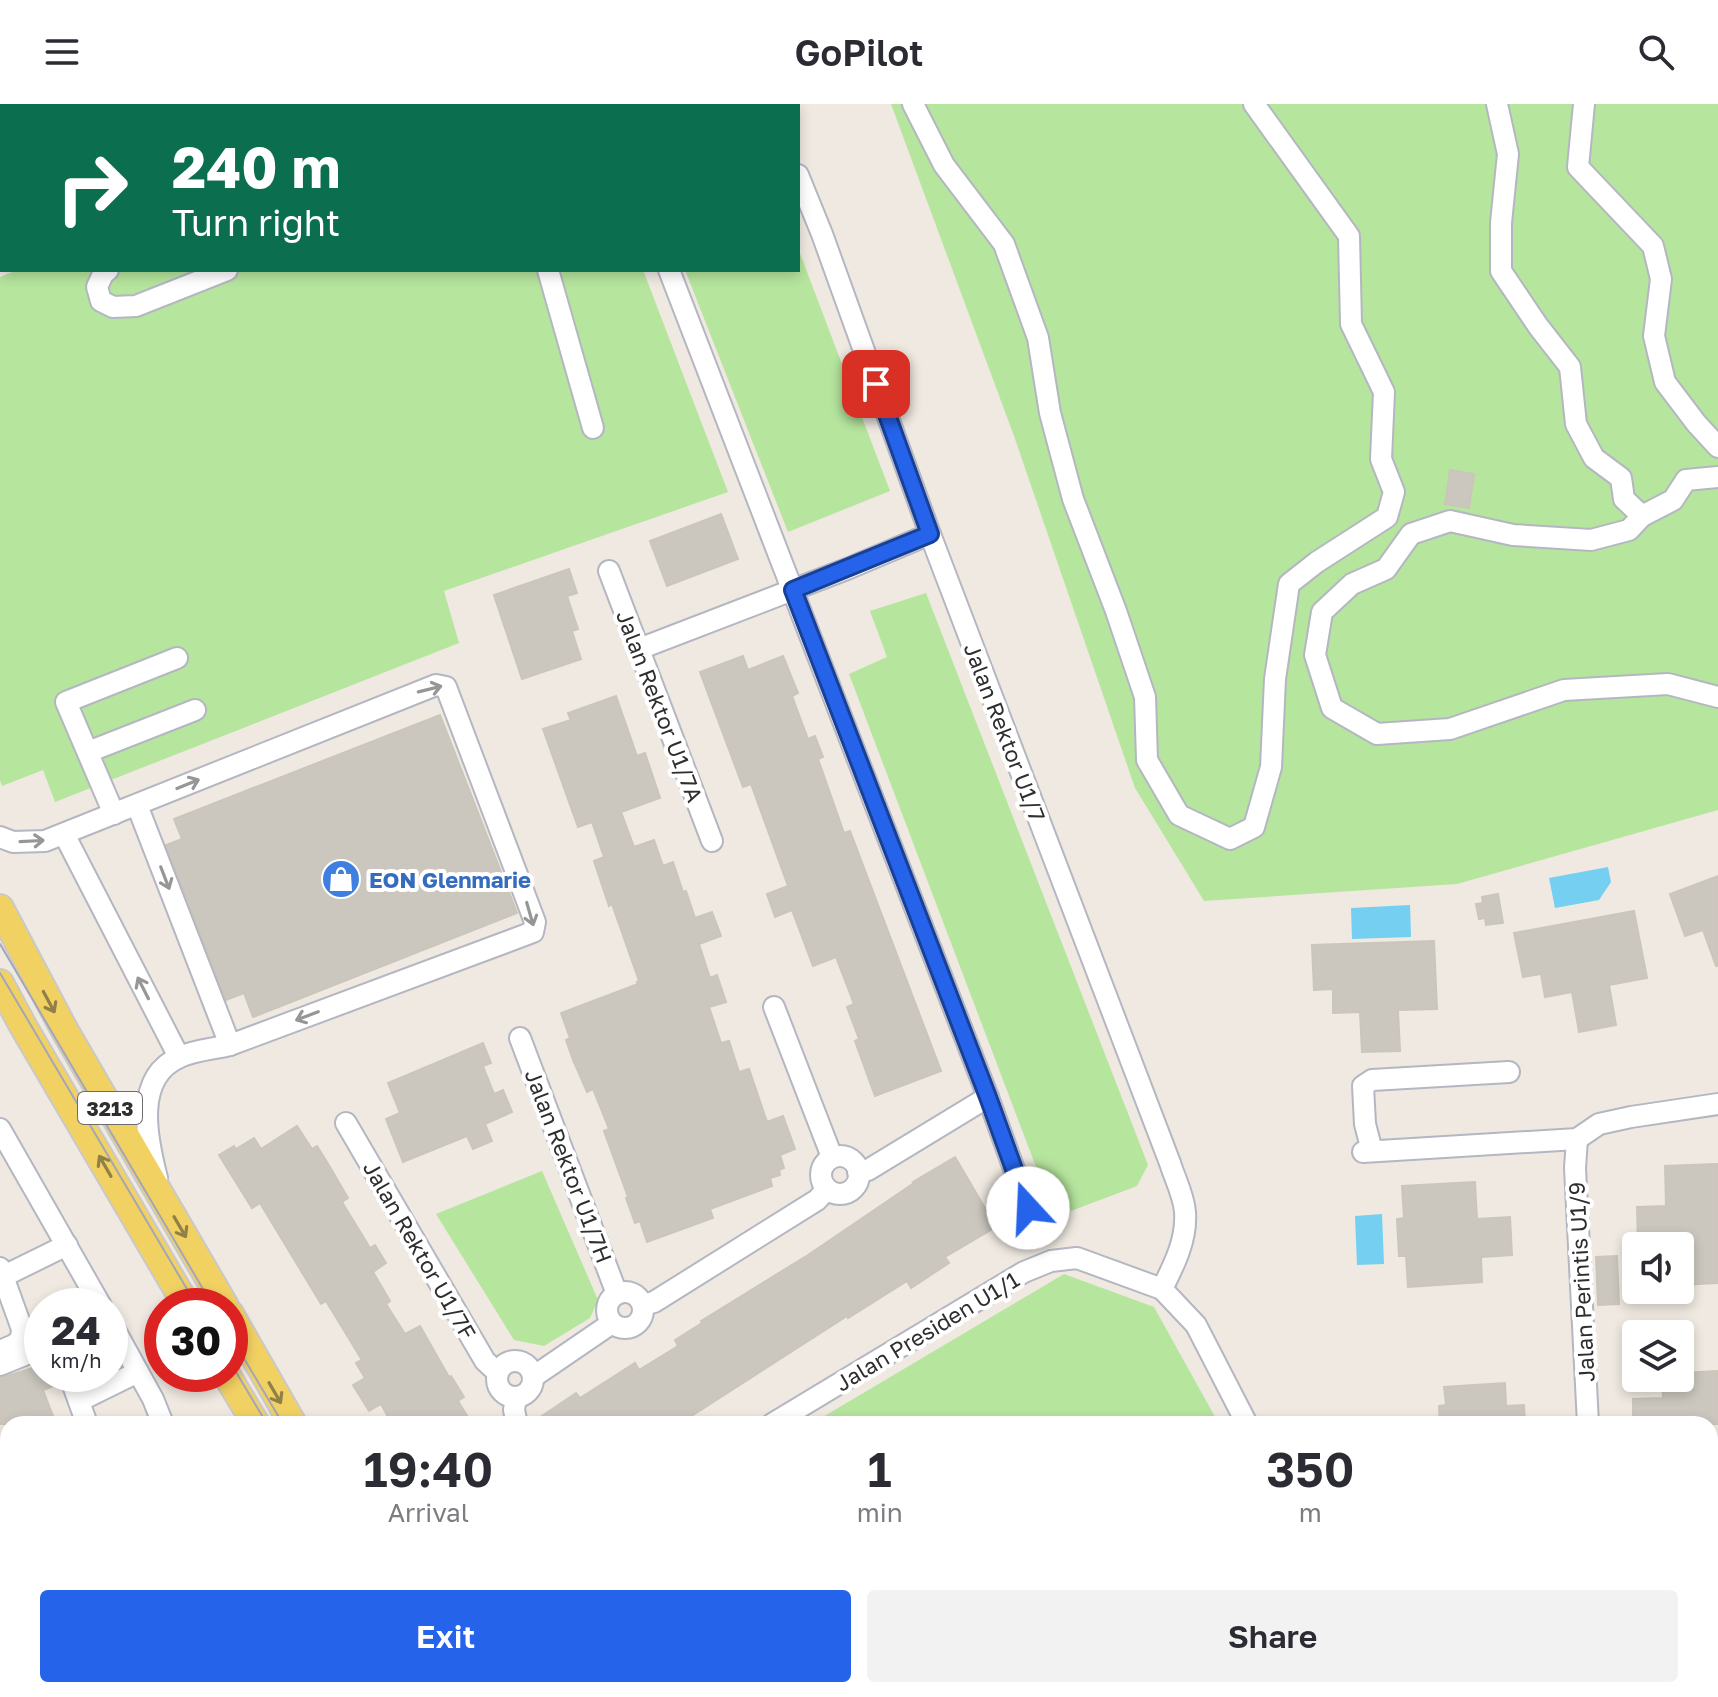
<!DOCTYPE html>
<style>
:root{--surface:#fff;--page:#f2f2f3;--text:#2b2b33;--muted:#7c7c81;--accent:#2563eb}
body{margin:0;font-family:"Golos Text",sans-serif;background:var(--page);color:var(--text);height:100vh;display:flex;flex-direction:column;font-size:30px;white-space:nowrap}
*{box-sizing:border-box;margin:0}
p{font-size:26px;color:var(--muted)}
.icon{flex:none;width:44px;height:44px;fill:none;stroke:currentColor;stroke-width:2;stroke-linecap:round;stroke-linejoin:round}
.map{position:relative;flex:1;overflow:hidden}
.details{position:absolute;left:0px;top:1312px;width:1718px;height:282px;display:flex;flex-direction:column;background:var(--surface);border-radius:24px 24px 0 0;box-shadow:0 4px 12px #0003}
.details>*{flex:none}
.banner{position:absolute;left:0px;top:0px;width:800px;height:168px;box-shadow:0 4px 12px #0003;background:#0b6e4f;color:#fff;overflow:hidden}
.tools{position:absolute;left:1622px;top:1128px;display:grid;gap:16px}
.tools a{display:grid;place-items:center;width:72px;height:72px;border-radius:8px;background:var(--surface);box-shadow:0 4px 12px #0003;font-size:40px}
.speed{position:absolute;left:24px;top:1184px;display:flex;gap:16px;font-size:40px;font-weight:700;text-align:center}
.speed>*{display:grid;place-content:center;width:104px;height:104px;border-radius:50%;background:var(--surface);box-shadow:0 4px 12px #0003;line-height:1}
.speed small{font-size:20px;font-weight:400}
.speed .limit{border:12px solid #d22;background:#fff;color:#111}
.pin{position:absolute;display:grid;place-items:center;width:68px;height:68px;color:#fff;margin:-34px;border-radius:16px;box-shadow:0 4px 12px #0006}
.me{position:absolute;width:88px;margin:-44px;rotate:340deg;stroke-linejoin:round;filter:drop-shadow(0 0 6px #0008)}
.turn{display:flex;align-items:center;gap:28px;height:168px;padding:0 40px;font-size:36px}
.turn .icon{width:104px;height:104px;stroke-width:2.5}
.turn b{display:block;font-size:56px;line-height:68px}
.eta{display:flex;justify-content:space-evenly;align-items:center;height:136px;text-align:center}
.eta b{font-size:48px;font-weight:600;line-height:56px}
.action{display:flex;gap:16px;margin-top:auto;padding:16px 40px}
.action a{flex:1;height:92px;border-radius:8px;background:var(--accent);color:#fff;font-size:32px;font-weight:600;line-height:92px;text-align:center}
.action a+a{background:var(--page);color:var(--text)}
header{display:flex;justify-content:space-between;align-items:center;height:104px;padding:0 40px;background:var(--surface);font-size:36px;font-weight:600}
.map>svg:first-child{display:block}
</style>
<header><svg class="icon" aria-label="menu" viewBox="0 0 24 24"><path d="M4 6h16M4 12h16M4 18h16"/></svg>GoPilot<svg class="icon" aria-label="search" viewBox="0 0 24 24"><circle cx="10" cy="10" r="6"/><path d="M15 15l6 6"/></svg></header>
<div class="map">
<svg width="1718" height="1593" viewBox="0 0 1718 1593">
<rect width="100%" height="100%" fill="#efe9e1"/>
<g fill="#b6e59e">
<polygon points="891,0 1718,0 1718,706 1457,780 1204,797 1135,684 1014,332"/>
<polygon points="798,144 890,387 788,428 685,166 798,166"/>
<polygon points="18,166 643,166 728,388 444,487 459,539 55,698 43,666 2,682 0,676 0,173"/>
<polygon points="926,489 1148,1061 1137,1082 1055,1113 849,570 887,553 870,507"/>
<polygon points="542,1067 598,1196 590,1214 544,1242 514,1236 436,1110"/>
<polygon points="1064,1170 1154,1203 1219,1320 811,1320"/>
<polygon points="613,1586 736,1586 738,1593 599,1593"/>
<polygon points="807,1586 1365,1586 1366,1593 810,1593"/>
</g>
<g fill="#75cff0">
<polygon points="1608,763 1611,778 1599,796 1555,804 1549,774"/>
<polygon points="1410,801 1411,833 1352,835 1351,804"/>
<polygon points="1382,1110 1384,1160 1357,1161 1355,1112"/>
</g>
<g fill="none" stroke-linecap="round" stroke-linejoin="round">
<polyline stroke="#75cff0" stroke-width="6" points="495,1586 498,1593"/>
</g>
<g fill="#cbc7bf" stroke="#cbc5ba" stroke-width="2">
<polygon points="1450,366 1474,370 1469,404 1445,400"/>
<polygon points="721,410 738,455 667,482 650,437"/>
<polygon points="569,465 577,489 567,492 578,525 572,527 581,555 522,575 494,491"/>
<polygon points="743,552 748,566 783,552 798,589 792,592 808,635 815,632 823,653 818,655 844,729 850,727 941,967 875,992 855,937 859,935 847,903 854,900 836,853 813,862 792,806 775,813 767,790 788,782 751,680 743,683 700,568"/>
<polygon points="616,592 637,652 645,649 660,694 621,708 634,743 654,736 663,762 673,758 683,788 686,787 695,814 712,808 721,832 699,840 710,874 717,871 726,898 709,903 721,939 729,937 739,968 749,965 767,1018 783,1012 795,1045 780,1051 784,1064 779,1066 780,1071 770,1074 772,1082 710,1105 713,1114 647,1138 640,1117 635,1119 626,1094 628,1093 604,1027 609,1025 593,985 587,988 573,956 566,936 570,934 561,909 638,880 637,878 639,877 612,800 609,802 594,757 604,753 592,718 578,723 543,625 571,616 568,609"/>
<polygon points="440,611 517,809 253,913 244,889 226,896 166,741 182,735 174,715"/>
<polygon points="1718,772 1718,862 1716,862 1703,826 1685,832 1670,790"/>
<polygon points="1498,790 1503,819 1486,821 1485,814 1479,815 1476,800 1483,799 1482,793"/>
<polygon points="1634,807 1647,874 1609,881 1616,921 1579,928 1572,888 1545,893 1541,870 1523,873 1514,829"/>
<polygon points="1434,837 1437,905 1398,906 1400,947 1362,948 1360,908 1333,909 1333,885 1314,886 1312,841"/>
<polygon points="483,939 491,959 483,962 494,990 503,986 512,1008 485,1020 492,1037 473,1045 467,1032 403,1058 386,1015 400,1009 388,979"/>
<polygon points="297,1022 312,1045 317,1042 327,1058 348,1094 342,1098 370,1144 375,1141 386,1159 373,1168 390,1197 386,1200 405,1230 420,1222 449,1273 451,1272 464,1293 458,1297 469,1315 461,1320 392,1320 381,1300 369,1307 353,1281 365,1274 356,1259 362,1256 326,1197 321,1200 260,1099 252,1104 219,1051 234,1042 236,1045 254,1034 261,1045"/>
<polygon points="955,1053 996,1123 945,1153 949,1159 911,1184 907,1177 848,1214 847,1212 679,1320 530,1320 576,1289 580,1294 635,1259 639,1266 678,1242 675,1236 702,1219 701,1217 808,1151 914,1079 913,1078"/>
<polygon points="1718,1060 1718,1179 1680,1181 1680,1142 1638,1142 1637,1103 1666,1102 1665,1062"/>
<polygon points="1475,1078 1477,1115 1510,1113 1512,1151 1481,1153 1482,1178 1408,1183 1406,1152 1399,1152 1397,1115 1404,1114 1402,1082"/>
<polygon points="1617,1152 1619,1200 1598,1201 1596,1153"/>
<polygon points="42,1261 42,1270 56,1270 59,1280 43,1286 56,1320 0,1320 0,1274"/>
<polygon points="1718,1267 1718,1320 1664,1320 1664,1316 1633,1317 1633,1295 1663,1294 1662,1274 1680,1274 1680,1269"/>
<polygon points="1505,1279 1506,1302 1524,1301 1525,1320 1440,1320 1439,1302 1446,1301 1444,1283"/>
</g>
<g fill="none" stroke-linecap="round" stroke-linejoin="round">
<defs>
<g id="minor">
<polyline points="294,0 295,2"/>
<polyline points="605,0 606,2"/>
<polyline points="770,0 771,2"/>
<polyline points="913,0 944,61 1004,140 1038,234 1050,309 1073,395 1116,507 1145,593 1147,656 1179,711 1230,735 1254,723 1271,663 1275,575 1289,480 1317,458 1387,413 1394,388 1381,355 1384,288 1351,220 1349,132 1254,0"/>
<polyline points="1497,0 1508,50 1501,119 1501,167 1538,222 1570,263 1576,320 1594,354 1621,374 1624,395 1642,412 1673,396 1686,376 1718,373"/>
<polyline points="1584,0 1578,63 1653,142 1661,175 1654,232 1665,278 1696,319 1718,343"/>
<polyline points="202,2 205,0"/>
<polyline points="355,2 360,0"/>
<polyline points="586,2 591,0"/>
<path d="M798 71 822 130 930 430 1170 1059C1175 1075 1184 1092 1185 1108 1187 1136 1174 1161 1162 1185"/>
<polyline points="0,76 2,78"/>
<polyline points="0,143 2,142"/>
<polyline points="108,166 103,170 97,183 101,197 113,203 136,202 227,166"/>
<polyline points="548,166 593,324"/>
<polyline points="669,166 988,993 1028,1104"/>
<polyline points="1642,412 1629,426 1591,436 1513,431 1450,417 1411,430 1386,465 1352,480 1322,508 1315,551 1332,604 1377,630 1450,625 1564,586 1668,580 1718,593"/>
<polyline points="609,467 712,737"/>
<polyline points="639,545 847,465 930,430"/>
<polyline points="88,648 195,606"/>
<polyline points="137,701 230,941"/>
<polyline points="114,710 66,598 177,554"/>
<polyline points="64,730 179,953"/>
<path d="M0 733 13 738 45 737 436 581 446 583 535 818 533 828 230 941C214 945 195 946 180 953 133 973 147 1035 157 1074"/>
<polyline points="774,903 832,1053"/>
<polyline points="520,934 617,1190"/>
<polyline points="346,1019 485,1257 498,1269"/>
<polyline points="0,1025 101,1202"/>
<polyline points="1577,1035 1575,1064 1588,1320"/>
<polyline points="1372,1047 1365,1020 1363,982 1372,976 1509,968"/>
<polyline points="1363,1048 1577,1035 1599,1020 1631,1013 1718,1000"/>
<circle cx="840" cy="1071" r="19"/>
<polyline points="858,1068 868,1066 988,993"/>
<polyline points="0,1164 22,1225 21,1235 14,1241 0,1247"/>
<polyline points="4,1172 67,1141"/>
<circle cx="625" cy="1206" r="18"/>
<polyline points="643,1201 654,1198 817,1096 827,1085"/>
<polyline points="110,1217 153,1295 163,1320"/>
<circle cx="515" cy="1275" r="18"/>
<polyline points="0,1261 42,1244"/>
<polyline points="69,1270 87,1320"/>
<polyline points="533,1273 612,1219"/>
<polyline points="516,1293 514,1306 517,1320"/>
<polyline points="79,1297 138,1268"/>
<polyline points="772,1320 1024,1168 1051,1157 1077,1154 1162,1185 1196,1221 1247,1320"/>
<polyline points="0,1383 8,1380"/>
<polyline points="1710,1430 1718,1430"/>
<polyline points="0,1442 8,1439"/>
<polyline points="768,1586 771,1593"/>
<polyline points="1581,1586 1583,1593"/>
<polyline points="519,1593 525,1586"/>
</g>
<g id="major">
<polyline points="0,804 65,927 225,1202"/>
<polyline points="0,879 23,922 187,1202"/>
<polyline points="230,1210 293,1320"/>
<polyline points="226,1270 256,1320"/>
<polyline points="404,1586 408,1593"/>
<polyline points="444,1586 448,1593"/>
<polyline points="318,1593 324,1586"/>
</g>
</defs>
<use href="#minor" stroke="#b4b7c1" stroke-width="24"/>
<use href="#major" stroke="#c9c9c9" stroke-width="30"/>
<use href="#minor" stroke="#fff" stroke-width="20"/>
<use href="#major" stroke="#f2d163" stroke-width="26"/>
<g stroke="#a3a6b8" stroke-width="2">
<polyline points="0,840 213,1202"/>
<polyline points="0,869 197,1202"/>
<polyline points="230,1231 283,1320"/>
<polyline points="230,1258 267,1320"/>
<polyline points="415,1586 419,1593"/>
<polyline points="431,1586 435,1593"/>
</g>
</g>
<defs><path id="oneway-shaft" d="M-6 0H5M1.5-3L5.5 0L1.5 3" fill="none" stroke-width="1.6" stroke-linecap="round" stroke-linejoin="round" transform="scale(2)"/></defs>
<g stroke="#969696">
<use href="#oneway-shaft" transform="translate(430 585) rotate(-14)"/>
<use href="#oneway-shaft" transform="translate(188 680) rotate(-22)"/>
<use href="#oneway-shaft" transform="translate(32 737) rotate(-3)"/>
<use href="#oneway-shaft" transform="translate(165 774) rotate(69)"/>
<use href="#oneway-shaft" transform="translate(530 810) rotate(74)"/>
<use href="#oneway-shaft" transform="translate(143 884) rotate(-117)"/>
<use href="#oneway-shaft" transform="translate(307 912) rotate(159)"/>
</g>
<g stroke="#908048">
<use href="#oneway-shaft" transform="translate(49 898) rotate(62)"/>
<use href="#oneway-shaft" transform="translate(105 1062) rotate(-120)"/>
<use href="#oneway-shaft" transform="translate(180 1123) rotate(60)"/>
<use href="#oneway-shaft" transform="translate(275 1289) rotate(60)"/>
</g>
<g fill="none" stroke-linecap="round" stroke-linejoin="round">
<defs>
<polyline id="route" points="876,280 930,430 793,486 988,993 1028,1104"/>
</defs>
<use href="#route" stroke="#184099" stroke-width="20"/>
<use href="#route" stroke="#2563eb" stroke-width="14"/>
</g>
<defs>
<symbol id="shop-disc" viewBox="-11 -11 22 22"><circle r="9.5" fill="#3f7fe0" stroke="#fff"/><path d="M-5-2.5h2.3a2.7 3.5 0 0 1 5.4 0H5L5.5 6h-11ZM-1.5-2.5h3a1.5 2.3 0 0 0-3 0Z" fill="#fff"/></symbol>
</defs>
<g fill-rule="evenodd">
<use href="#shop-disc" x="319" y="753" width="44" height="44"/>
</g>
<g text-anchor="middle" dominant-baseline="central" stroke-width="8" stroke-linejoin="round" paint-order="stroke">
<rect fill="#fff" stroke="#6d6d6d" stroke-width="2" x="78" y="988" width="64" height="32" rx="6"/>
<g font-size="20" font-weight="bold" fill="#2e2e2e">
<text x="110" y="1004">3213</text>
</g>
<g font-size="22" fill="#2e2e2e" stroke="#fff">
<text transform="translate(660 602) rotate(69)">Jalan Rektor U1/7A</text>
<text transform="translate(1005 628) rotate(69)">Jalan Rektor U1/7</text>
<text transform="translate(569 1062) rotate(69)">Jalan Rektor U1/7H</text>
<text transform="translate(420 1146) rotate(60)">Jalan Rektor U1/7F</text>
<text transform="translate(1581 1178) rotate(-93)">Jalan Perintis U1/9</text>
<text transform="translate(927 1227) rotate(-31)">Jalan Presiden U1/1</text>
</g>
<g font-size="22" font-weight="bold" fill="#366cbe" stroke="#fff" text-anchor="start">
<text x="369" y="775">EON Glenmarie</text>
</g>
</g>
</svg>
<div class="tools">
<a><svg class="icon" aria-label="sound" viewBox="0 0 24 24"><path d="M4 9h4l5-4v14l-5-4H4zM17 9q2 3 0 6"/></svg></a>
<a><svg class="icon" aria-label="layers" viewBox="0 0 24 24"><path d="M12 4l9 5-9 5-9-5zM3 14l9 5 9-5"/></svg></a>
</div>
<div class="speed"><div>24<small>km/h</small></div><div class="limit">30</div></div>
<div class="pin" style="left:876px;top:280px;background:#d93025"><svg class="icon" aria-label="arrive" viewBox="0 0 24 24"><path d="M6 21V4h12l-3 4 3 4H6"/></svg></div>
<svg class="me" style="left:1028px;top:1104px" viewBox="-20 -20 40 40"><circle r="19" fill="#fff"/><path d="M0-13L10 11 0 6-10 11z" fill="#2563eb"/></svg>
<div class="banner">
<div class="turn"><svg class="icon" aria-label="right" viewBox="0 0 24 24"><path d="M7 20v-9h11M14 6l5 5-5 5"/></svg><div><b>240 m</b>Turn right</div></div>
</div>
<section class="details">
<div class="eta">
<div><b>19:40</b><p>Arrival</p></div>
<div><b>1</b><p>min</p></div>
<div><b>350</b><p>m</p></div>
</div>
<div class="action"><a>Exit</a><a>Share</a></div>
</section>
</div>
